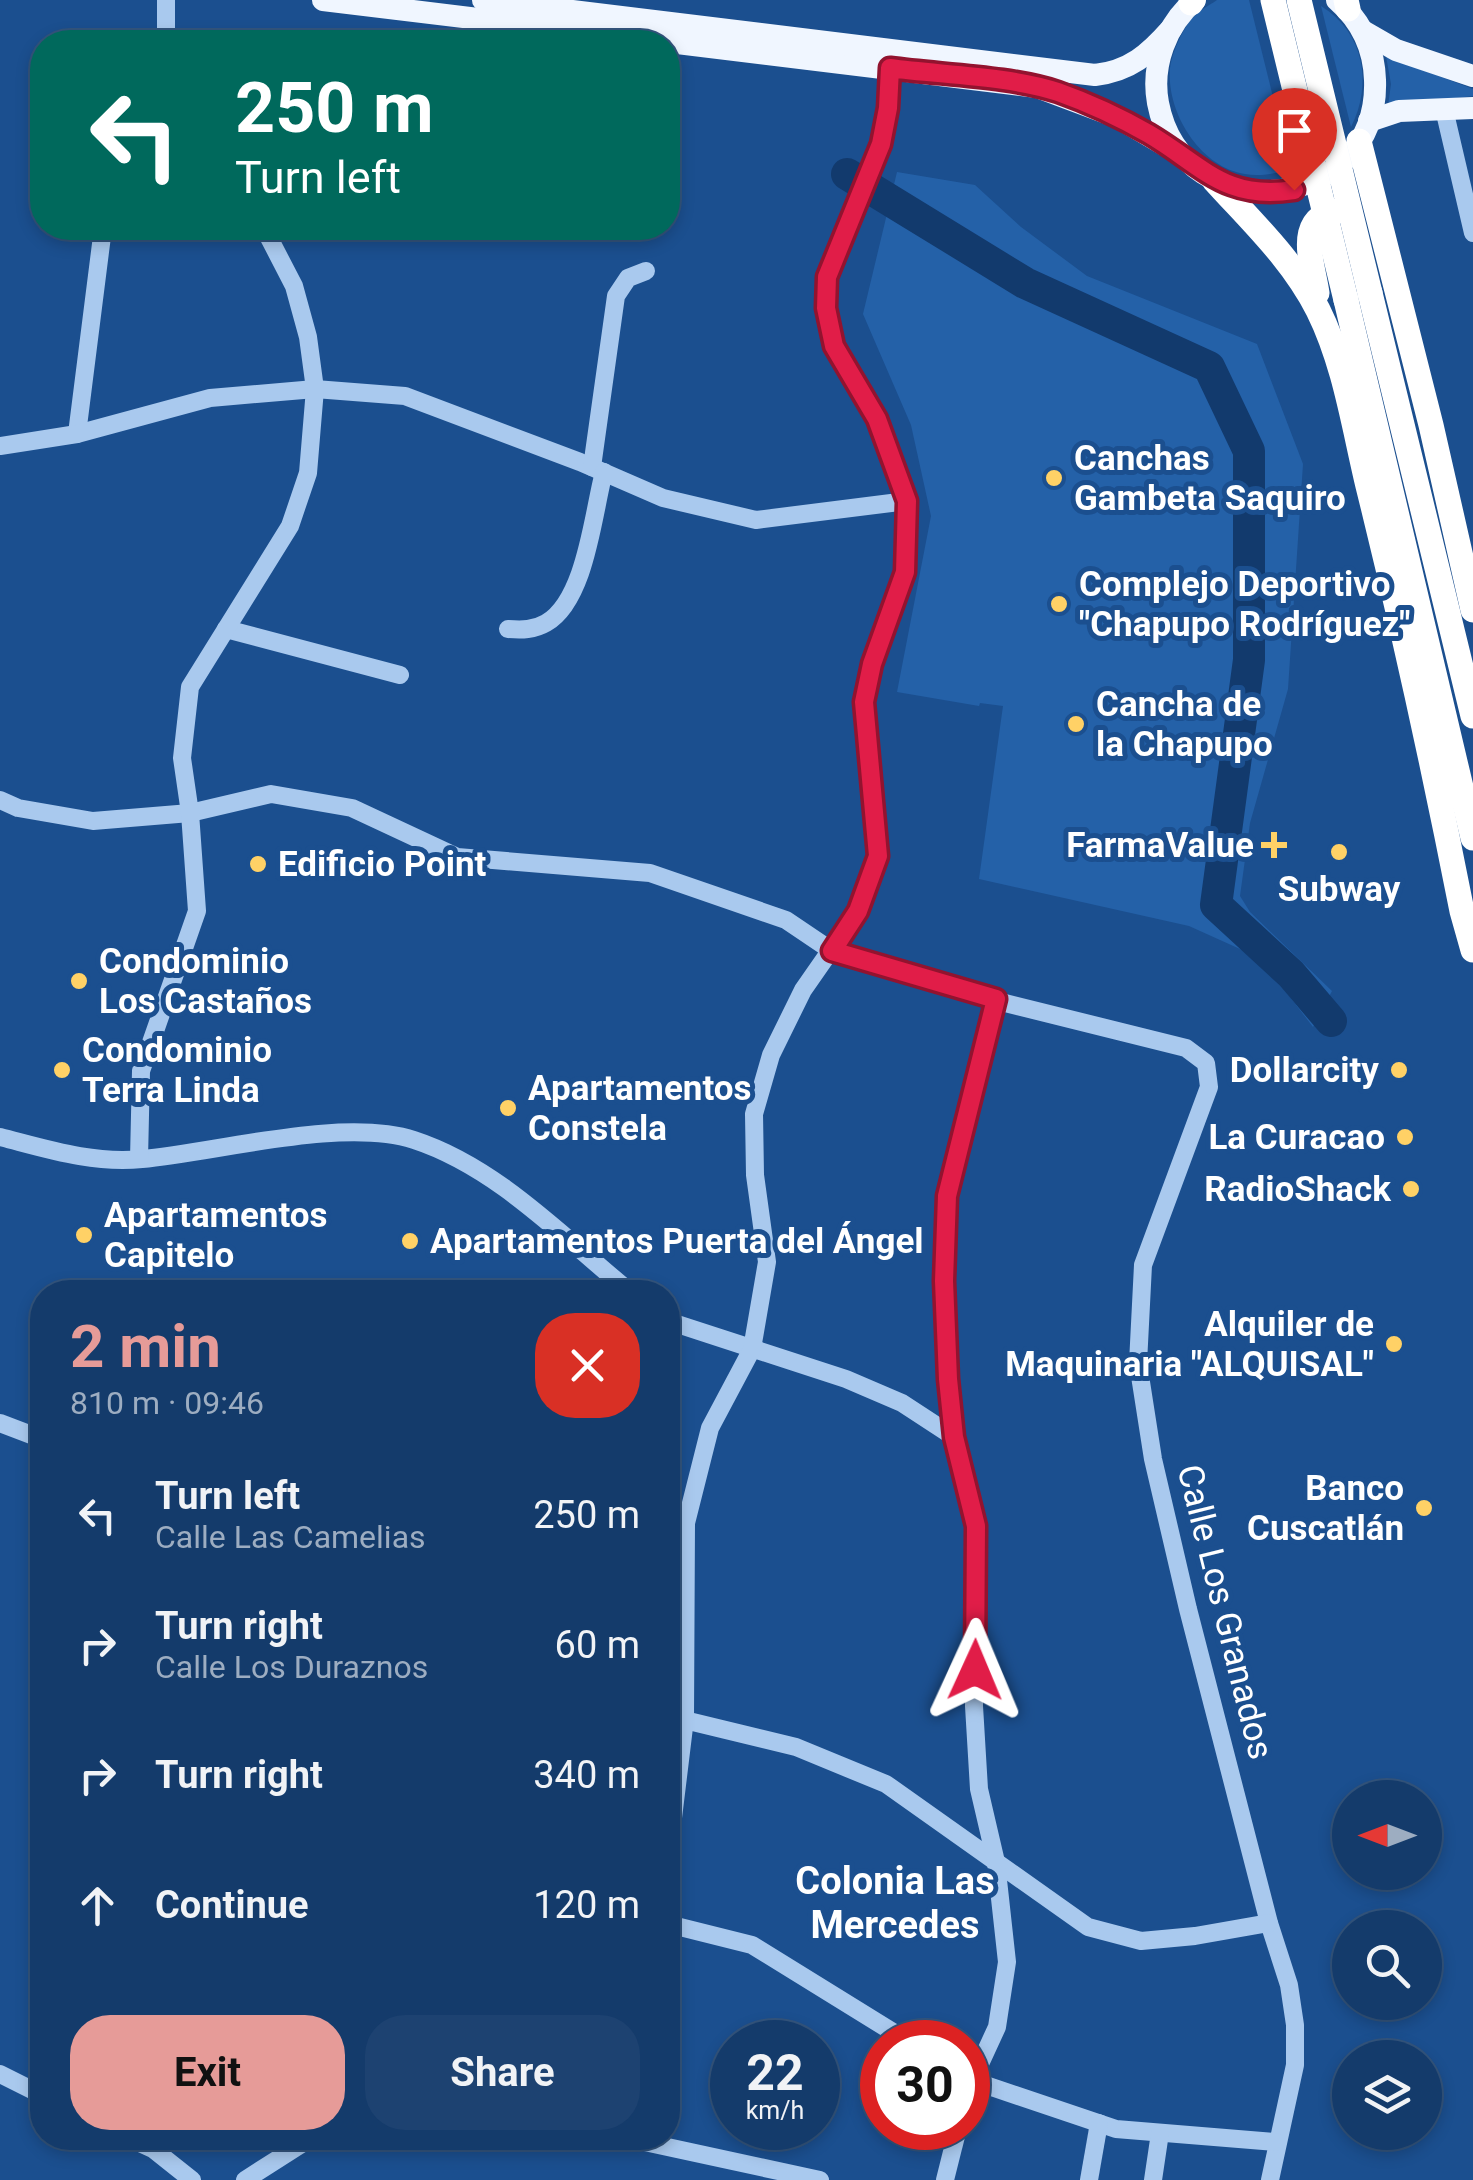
<!DOCTYPE html>
<meta charset="utf-8">
<style>
:root{--surface:#143b6b;--page:#1d4271;--text:#f1f3f6;--muted:#9dadc1;--line:#33557e;--accent:#e69b98}
body{margin:0;font-family:Roboto,sans-serif;background:var(--page);color:var(--text);height:100vh;display:flex;flex-direction:column;font-size:38px;white-space:nowrap}
*{box-sizing:border-box;margin:0}
p{font-size:32px;color:var(--muted)}
.icon{flex:none;width:55px;height:55px;fill:none;stroke:currentColor;stroke-width:2;stroke-linecap:round;stroke-linejoin:round}
.map{position:relative;flex:1;overflow:hidden}
.drawer{position:absolute;left:30px;top:1280px;width:650px;height:870px;display:flex;flex-direction:column;background:var(--surface);border-radius:40px;box-shadow:0 5px 15px #0003,0 0 0 2px var(--line)}
.drawer>*{flex:none}
.banner{position:absolute;left:30px;top:30px;width:650px;height:210px;border-radius:40px;box-shadow:0 5px 15px #0003,0 0 0 2px var(--line);background:#00695c;color:#fff;overflow:hidden}
.needle{width:65px;rotate:270deg}
.tools{position:absolute;left:1332px;top:1780px;display:grid;gap:20px}
.tools a{display:grid;place-items:center;width:110px;height:110px;border-radius:50%;background:var(--surface);box-shadow:0 5px 15px #0003,0 0 0 2px var(--line);font-size:50px}
.speed{position:absolute;left:710px;top:2020px;display:flex;gap:20px;font-size:50px;font-weight:700;text-align:center}
.speed>*{display:grid;place-content:center;width:130px;height:130px;border-radius:50%;background:var(--surface);box-shadow:0 5px 15px #0003,0 0 0 2px var(--line);line-height:1}
.speed small{font-size:25px;font-weight:400}
.speed .limit{border:15px solid #d22;background:#fff;color:#111}
.pin{position:absolute;display:grid;place-items:center;width:85px;height:85px;color:#fff;margin:-102px -42px;border-radius:50% 50% 50% 0;rotate:-45deg;box-shadow:0 0 10px #0007}
.pin .icon{rotate:45deg}
.me{position:absolute;width:110px;margin:-55px;rotate:1deg;stroke-linejoin:round;filter:drop-shadow(0 0 8px #0008)}
.turn{display:flex;align-items:center;gap:35px;height:210px;padding:0 40px;font-size:45px}
.turn .icon{width:130px;height:130px;stroke-width:2.5}
.turn b{display:block;font-size:70px;line-height:85px}
.round{display:grid;place-items:center;flex:none;width:105px;height:105px;border-radius:40px;background:var(--page)}
.summary{display:flex;align-items:center;justify-content:space-between;height:170px;padding:0 40px}
h1{font-size:60px;font-weight:700;line-height:75px;color:var(--accent)}
.button{display:flex;gap:20px;margin-top:auto;padding:20px 40px}
.button a{flex:1;height:115px;border-radius:40px;background:var(--accent);color:#111;font-size:40px;font-weight:700;line-height:115px;text-align:center}
.button a+a{background:var(--page);color:var(--text)}
ul{padding:0;list-style:none}
li{display:flex;align-items:center;gap:30px;height:130px;padding:0 40px}
li div{flex:1}
li b{display:block;font-size:38px}
li em{font-style:normal}
.map>svg:first-child{display:block}
</style>
<div class="map">
<svg width="1473" height="2180" viewBox="0 0 1473 2180">
<rect width="100%" height="100%" fill="#1b4f8f"/>
<g fill="#2461a8">
<path d="M1217 0H1249L1291 170C1276 173 1260 177 1245 174 1200 167 1166 112 1170 68 1172 52 1182 31 1192 18 1197 11 1209 6 1217 0Z"/>
<path d="M1321 6C1364 32 1373 84 1351 127Z"/>
<polygon points="1386,56 1473,89 1473,96 1388,106 1391,84"/>
<polygon points="897,172 975,185 1021,227 1087,276 1257,344 1303,464 1288,689 1250,823 1240,896 1250,912 1332,991 1313,1027 1260,958 1189,926 979,879 1003,706 980,703 979,706 897,692 931,516 911,425 863,314"/>
</g>
<g fill="none" stroke-linecap="round" stroke-linejoin="round">
<polyline stroke="#123a6d" stroke-width="32" points="847,174 1025,283 1209,367 1249,451 1249,660 1216,905 1291,974 1331,1021"/>
<g stroke="#a9c9ee" stroke-width="18">
<polyline points="166,42 166,0"/>
<polyline points="1444,109 1473,233"/>
<polyline points="77,434 102,236"/>
<polyline points="0,446 77,434 210,398 315,389 405,396 580,462 663,498 756,520 907,501"/>
<polyline points="592,467 616,296 628,278 646,271"/>
<polyline points="226,629 400,675"/>
<path d="M508 629C522 630 534 630 546 623 586 600 593 513 604 472"/>
<polyline points="0,800 18,808 93,821 190,813 271,794 352,808 457,857 650,873 786,920 832,951 973,995 1186,1048 1206,1063 1209,1087 1143,1265 1138,1363 1153,1459 1188,1609 1269,1923 1289,1985 1295,2025 1295,2065 1270,2180"/>
<path d="M0 1137C47 1149 93 1164 142 1159 218 1152 343 1117 414 1140 497 1167 564 1238 630 1292"/>
<polyline points="139,1159 141,1071 197,911 190,813 182,758 190,687 290,526 308,473 315,389 308,337 294,286 264,228"/>
<polyline points="668,1321 846,1379 902,1403 954,1437"/>
<polyline points="0,1423 42,1439"/>
<polyline points="668,1716 796,1747 886,1784 1088,1927 1141,1941 1195,1936 1269,1923"/>
<polyline points="668,1859 685,1719 686,1523 710,1428 752,1349 767,1262 755,1175 754,1114 771,1055 803,990 858,911 878,856 864,702 872,664 905,572 907,501 877,419 833,347 825,308 827,277 836,248 860,201 881,143 888,108 890,68"/>
<polyline points="668,1924 752,1945 909,2042"/>
<polyline points="0,2074 42,2095"/>
<polyline points="968,2079 1116,2129 1276,2142"/>
<polyline points="968,2090 997,2027 1007,1962 996,1862 979,1789 974,1706 976,1526 954,1437 947,1379 944,1281 947,1196 995,999"/>
<polyline points="129,2138 153,2149 192,2180"/>
<polyline points="626,2138 820,2180"/>
<polyline points="245,2180 311,2138"/>
<polyline points="945,2180 958,2128"/>
<polyline points="1089,2180 1099,2123"/>
<polyline points="1153,2180 1160,2133"/>
</g>
<g stroke="#f0f6ff" stroke-width="22">
<polyline points="323,0 1037,87 1117,117 1185,157"/>
<path d="M483 0 1095 75C1130 71 1149 54 1171 29"/>
<path d="M1195 0C1166 25 1151 65 1158 103 1183 234 1380 213 1375 80 1374 48 1361 21 1337 0"/>
<polyline points="1363,31 1396,50 1473,76"/>
<polyline points="1369,121 1399,111 1473,108"/>
</g>
<g stroke="#fff" stroke-width="25">
<polyline points="1346,0 1348,9"/>
<polyline points="1191,3 1193,0"/>
<polyline points="1359,141 1431,425 1473,610"/>
<path d="M1214 180C1252 222 1292 259 1318 310 1345 364 1354 428 1368 486 1403 627 1434 769 1462 911L1473 950"/>
<path d="M1317 293C1312 259 1293 215 1344 210"/>
<polyline points="1370,293 1473,716"/>
<polyline points="1346,300 1473,838"/>
</g>
<g stroke="#fff" stroke-width="25">
<polyline points="1273,0 1346,300"/>
<polyline points="1299,0 1370,293"/>
</g>
</g>
<g fill="none" stroke-linecap="round" stroke-linejoin="round">
<defs>
<path id="route" d="M975 1670 976 1526 954 1437 948 1379 944 1281 947 1196 996 999 832 951 858 911 878 856 864 702 872 664 905 572 907 501 877 419 834 346 826 308 827 277 881 144 888 108 890 68C942 75 1010 76 1058 92 1089 103 1121 118 1149 134 1203 166 1225 201 1294 190"/>
</defs>
<use href="#route" stroke="#92132f" stroke-width="25"/>
<use href="#route" stroke="#e11d48" stroke-width="18"/>
</g>
<g fill="#ffd166" stroke="#1b4f8f" stroke-width="4">
<circle cx="1054" cy="478" r="10"/>
<circle cx="1059" cy="604" r="10"/>
<circle cx="1076" cy="724" r="10"/>
<path d="M1269 830h10v10h10v10h-10v10h-10v-10h-10v-10h10z"/>
<circle cx="1339" cy="852" r="10"/>
<circle cx="258" cy="864" r="10"/>
<circle cx="79" cy="981" r="10"/>
<circle cx="62" cy="1070" r="10"/>
<circle cx="1399" cy="1070" r="10"/>
<circle cx="508" cy="1108" r="10"/>
<circle cx="1405" cy="1137" r="10"/>
<circle cx="1411" cy="1189" r="10"/>
<circle cx="84" cy="1235" r="10"/>
<circle cx="410" cy="1241" r="10"/>
<circle cx="1394" cy="1344" r="10"/>
<circle cx="1424" cy="1508" r="10"/>
</g>
<g text-anchor="middle" dominant-baseline="central" stroke-width="10" stroke-linejoin="round" paint-order="stroke">
<g font-size="35" font-weight="bold" fill="#fff" stroke="#1b4f8f" text-anchor="start">
<text x="1074" y="458">Canchas<tspan x="1074" dy="40">Gambeta Saquiro</tspan></text>
<text x="1079" y="584">Complejo Deportivo<tspan x="1079" dy="40">"Chapupo Rodríguez"</tspan></text>
<text x="1096" y="704">Cancha de<tspan x="1096" dy="40">la Chapupo</tspan></text>
<text x="1254" y="845" text-anchor="end">FarmaValue</text>
<text x="278" y="864">Edificio Point</text>
<text x="1339" y="889" text-anchor="middle">Subway</text>
<text x="99" y="961">Condominio<tspan x="99" dy="40">Los Castaños</tspan></text>
<text x="82" y="1050">Condominio<tspan x="82" dy="40">Terra Linda</tspan></text>
<text x="1379" y="1070" text-anchor="end">Dollarcity</text>
<text x="528" y="1088">Apartamentos<tspan x="528" dy="40">Constela</tspan></text>
<text x="1385" y="1137" text-anchor="end">La Curacao</text>
<text x="1391" y="1189" text-anchor="end">RadioShack</text>
<text x="104" y="1215">Apartamentos<tspan x="104" dy="40">Capitelo</tspan></text>
<text x="430" y="1241">Apartamentos Puerta del Ángel</text>
<text x="1374" y="1324" text-anchor="end">Alquiler de<tspan x="1374" dy="40">Maquinaria "ALQUISAL"</tspan></text>
<text x="1404" y="1488" text-anchor="end">Banco<tspan x="1404" dy="40">Cuscatlán</tspan></text>
</g>
<g font-size="35" fill="#fff" stroke="#1b4f8f">
<text transform="translate(1225 1612) rotate(76)">Calle Los Granados</text>
</g>
<g font-size="38" font-weight="bold" fill="#fff" stroke="#1b4f8f">
<text x="895" y="1881">Colonia Las<tspan x="895" dy="44">Mercedes</tspan></text>
</g>
</g>
</svg>
<div class="tools">
<a><svg class="needle" viewBox="-14 -14 28 28"><path d="M0-13l5 13h-10z" fill="#e53935"/><path d="M0 13l5-13h-10z" fill="#9dadc1"/></svg></a>
<a><svg class="icon" aria-label="search" viewBox="0 0 24 24"><circle cx="10" cy="10" r="6"/><path d="M15 15l6 6"/></svg></a>
<a><svg class="icon" aria-label="layers" viewBox="0 0 24 24"><path d="M12 4l9 5-9 5-9-5zM3 14l9 5 9-5"/></svg></a>
</div>
<div class="speed"><div>22<small>km/h</small></div><div class="limit">30</div></div>
<div class="pin" style="left:1294px;top:190px;background:#d93025"><svg class="icon" aria-label="arrive" viewBox="0 0 24 24"><path d="M6 21V4h12l-3 4 3 4H6"/></svg></div>
<svg class="me" style="left:975px;top:1670px" viewBox="-20 -20 40 40"><path d="M0-17L14 15 0 8-14 15z" fill="#e11d48" stroke="#fff" stroke-width="4"/></svg>
<div class="banner">
<div class="turn"><svg class="icon" aria-label="left" viewBox="0 0 24 24"><path d="M17 20v-9H6M10 6l-5 5 5 5"/></svg><div><b>250 m</b>Turn left</div></div>
</div>
<section class="drawer">
<div class="summary"><div><h1>2 min</h1><p>810 m · 09:46</p></div><a class="round" style="background:#d93025;color:#fff"><svg class="icon" aria-label="close" viewBox="0 0 24 24"><path d="M6 6l12 12M18 6L6 18"/></svg></a></div>
<ul>
<li><svg class="icon" aria-label="left" viewBox="0 0 24 24"><path d="M17 20v-9H6M10 6l-5 5 5 5"/></svg><div><b>Turn left</b><p>Calle Las Camelias</p></div><em>250 m</em></li>
<li><svg class="icon" aria-label="right" viewBox="0 0 24 24"><path d="M7 20v-9h11M14 6l5 5-5 5"/></svg><div><b>Turn right</b><p>Calle Los Duraznos</p></div><em>60 m</em></li>
<li><svg class="icon" aria-label="right" viewBox="0 0 24 24"><path d="M7 20v-9h11M14 6l5 5-5 5"/></svg><div><b>Turn right</b></div><em>340 m</em></li>
<li><svg class="icon" aria-label="ahead" viewBox="0 0 24 24"><path d="M12 20V5M6 11l6-6 6 6"/></svg><div><b>Continue</b></div><em>120 m</em></li>
</ul>
<div class="button"><a>Exit</a><a>Share</a></div>
</section>
</div>
